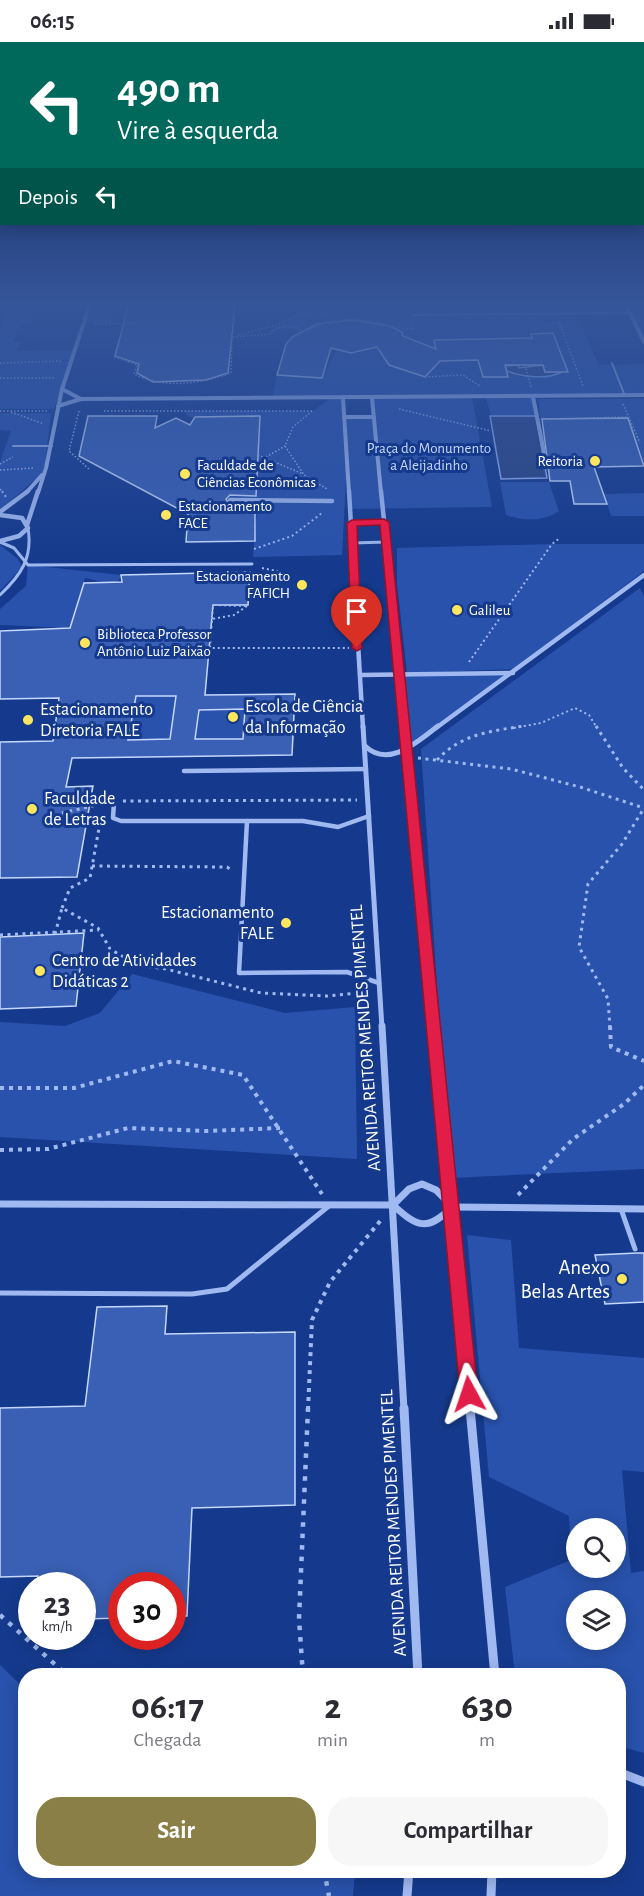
<!DOCTYPE html>
<html lang="pt">
<meta charset="utf-8">
<style>
:root{--surface:#fff;--page:#f7f7f7;--text:#2b2b33;--muted:#7c7c81;--accent:#8a7f46}
body{margin:0;font-family:"Alegreya Sans",sans-serif;background:var(--page);color:var(--text);height:100vh;display:flex;flex-direction:column;font-size:22px;white-space:nowrap}
*{box-sizing:border-box;margin:0}
p{font-size:20px;color:var(--muted)}
.icon{flex:none;width:33px;height:33px;fill:none;stroke:currentColor;stroke-width:2;stroke-linecap:round;stroke-linejoin:round}
.map{position:relative;flex:1;overflow:hidden}
.details{position:absolute;left:18px;top:1626px;width:608px;height:210px;display:flex;flex-direction:column;background:var(--surface);border-radius:24px;box-shadow:0 3px 15px #0003}
.details>*{flex:none}
.guide{position:absolute;left:0px;top:0px;width:645px;height:183px;box-shadow:0 3px 15px #0003;background:#00695c;color:#fff;overflow:hidden}
.controls{position:absolute;left:566px;top:1476px;display:grid;gap:12px}
.controls a{display:grid;place-items:center;width:60px;height:60px;border-radius:50%;background:var(--surface);box-shadow:0 3px 15px #0003;font-size:30px}
.speed{position:absolute;left:18px;top:1530px;display:flex;gap:12px;font-size:30px;font-weight:700;text-align:center}
.speed>*{display:grid;place-content:center;width:78px;height:78px;border-radius:50%;background:var(--surface);box-shadow:0 3px 15px #0003;line-height:1}
.speed small{font-size:15px;font-weight:400}
.speed .limit{border:9px solid #d22;background:#fff;color:#111}
.pin{position:absolute;display:grid;place-items:center;width:51px;height:51px;color:#fff;margin:-62px -26px;border-radius:50% 50% 50% 0;rotate:-45deg;box-shadow:0 0 6px #0007}
.pin .icon{rotate:45deg}
.me{position:absolute;width:66px;margin:-33px;rotate:355deg;stroke-linejoin:round;filter:drop-shadow(0 0 4px #0008)}
.turn{display:flex;align-items:center;gap:21px;height:126px;padding:0 18px;font-size:27px}
.turn .icon{width:78px;height:78px;stroke-width:2.5}
.turn b{display:block;font-size:42px;line-height:51px}
.then{display:flex;align-items:center;height:57px;padding:0 18px;background:#0003;gap:12px;font-size:22px}
.eta{display:flex;justify-content:space-evenly;align-items:center;height:102px;text-align:center}
.eta b{font-size:36px;font-weight:700;line-height:42px}
.cta{display:flex;gap:12px;margin-top:auto;padding:12px 18px}
.cta a{flex:1;height:69px;border-radius:24px;background:var(--accent);color:#fff;font-size:24px;font-weight:700;line-height:69px;text-align:center}
.cta a+a{background:var(--page);color:var(--text)}
.status{display:flex;justify-content:space-between;align-items:center;height:42px;padding:0 30px;background:var(--surface);direction:ltr}
.status svg{height:16px;fill:currentColor}
.map>svg:first-child{display:block}
</style>
<div class="status"><b>06:15</b><svg viewBox="0 0 49 12"><path d="M0 12V9h3v3zM5 12V6h3v6zM10 12V3h3v9zM15 12V0h3v12zM26 1h20v11H26zM47 4h2v5h-2z"/></svg></div>
<div class="map">
<svg width="644" height="1854" viewBox="0 0 644 1854">
<rect width="100%" height="100%" fill="#153a8d"/>
<g fill="#2852ac" fill-rule="evenodd">
<polygon points="7,265 35,265 29,282 20,282 13,299 21,300 18,309 73,308 69,318 52,319 72,319 54,367 0,367 0,285"/>
<polygon points="92,265 117,265 112,281 87,281"/>
<path d="M316 265H409L411 274 541 272 544 280 579 279 599 323 644 322V353L533 355 537 374 491 373 486 356 472 355 492 465 350 467 347 420 342 513 253 515 257 467H229L231 448H256L260 375H189L184 369H313L331 356H343L345 375H373L372 356H272L277 333 322 336 337 307 361 311 373 303 390 323 424 335 433 326 402 290 377 281 338 279 323 281 298 292 291 287 272 286ZM553 291 555 333H518L507 329 508 335H483L476 313 464 318 438 319 435 298 532 296 531 292Z"/>
<polygon points="572,265 644,265 644,300 630,270 574,270"/>
<polygon points="539,357 644,357 644,420 628,378 540,378"/>
<polygon points="0,371 51,371 44,430 0,468 0,420 11,389 0,388"/>
<path d="M500 440H549L559 469C544 480 523 479 506 473Z"/>
<polygon points="644,451 644,474 611,474 604,452"/>
<polygon points="552,502 644,502 644,529 515,627 407,631 397,542 397,506"/>
<polygon points="0,503 18,517 22,525 0,549"/>
<polygon points="28,523 121,533 115,548 107,541 85,536 70,586 0,583 0,567 26,544"/>
<polygon points="640,546 644,554 644,1127 450,1136 421,707"/>
<polygon points="514,631 406,708 399,633"/>
<polygon points="136,654 176,654 170,697 128,698"/>
<polygon points="245,667 243,697 195,697 199,668"/>
<polygon points="132,932 285,971 355,965 357,1117 0,1095 0,980 65,984 100,971"/>
<path d="M467 1193 511 1198 519 1306 644 1316V1430L622 1428 631 1531 644 1529V1711L618 1704V1634L515 1633 505 1545 571 1518 569 1474 489 1435ZM576 1486H615V1526H576ZM576 1558H615V1598H576Z"/>
<polygon points="0,1623 25,1647 26,1828 355,1829 353,1854 0,1854"/>
</g>
<g fill="#2a4583" stroke="#92b2f3" stroke-width="1.5">
<path d="M518 323 519 326 543 323 545 330H562C547 338 522 335 507 329L505 324Z"/>
<polygon points="490,374 536,374 547,436 501,437"/>
</g>
<g fill="#3960b4" stroke="#c6d7fb" stroke-width="1.5" fill-rule="evenodd">
<polygon points="128,265 235,265 228,331 206,338 153,340 137,331 139,322 115,314"/>
<polygon points="352,278 390,284 402,290 403,294 436,307 434,298 532,296 531,292 553,291 568,330 545,330 543,323 505,323 508,335 483,335 478,318 440,319 425,335 389,323 377,305 351,311 331,306 322,336 277,333 286,302 292,295 317,282"/>
<polygon points="88,374 157,374 155,386 176,376 190,383 195,375 260,374 256,454 230,453 226,457 229,462 255,463 255,499 186,500 188,472 79,414"/>
<polygon points="628,376 644,424 594,425 607,462 574,462 570,439 550,439 542,377"/>
<path d="M250 530 248 563H213L205 653 295 652 292 713 72 716 66 745 93 744 77 835 0 836V700L53 699 59 656 0 657V589L70 586 84 541 122 540 121 533ZM136 654H176L170 697 128 698ZM245 667 243 697H195L199 668Z"/>
<polygon points="84,891 76,964 0,967 0,895"/>
<polygon points="637,1211 644,1211 644,1260 605,1262 595,1213"/>
<polygon points="167,1264 165,1292 295,1290 295,1463 192,1466 187,1574 172,1574 172,1544 122,1544 122,1576 82,1577 82,1544 37,1544 38,1534 0,1535 0,1366 85,1364 97,1265"/>
</g>
<g fill="none" stroke-linecap="round" stroke-linejoin="round">
<g stroke="#a0b9f0" stroke-width="1.5" stroke-dasharray="1.5 2" stroke-linecap="butt">
<polyline points="299,272 405,267"/>
<polyline points="559,280 583,344"/>
<polyline points="95,282 141,281"/>
<path d="M124 282 114 315 137 323 134 332C164 347 200 342 231 331L232 296"/>
<polyline points="238,293 273,284 314,265"/>
<polyline points="233,295 271,292 274,287 286,284 298,286 300,290 328,280 357,277 408,287 413,287 412,281"/>
<polyline points="0,321 61,319"/>
<polyline points="525,323 531,345"/>
<polyline points="425,335 463,333 480,344"/>
<polyline points="0,336 56,336"/>
<polyline points="623,362 640,401"/>
<polyline points="399,367 491,389"/>
<polyline points="0,369 49,369"/>
<polyline points="79,369 69,409 90,428"/>
<polyline points="104,369 313,369"/>
<polyline points="312,369 293,385 285,404 304,433 327,447"/>
<polyline points="11,370 44,382"/>
<polyline points="548,377 628,375"/>
<polyline points="258,413 303,432"/>
<polyline points="266,415 285,404"/>
<polyline points="0,422 13,415"/>
<polyline points="0,428 35,426"/>
<polyline points="0,447 3,451"/>
</g>
<g stroke="#a0b9f0" stroke-width="2" stroke-dasharray="2 3" stroke-linecap="butt">
<polyline points="2,449 6,455"/>
<polyline points="254,507 292,494 322,471"/>
<polyline points="262,526 286,531"/>
<polyline points="247,564 234,573 212,577 210,606 349,606"/>
<polyline points="212,577 213,563 245,564"/>
<polyline points="469,620 552,502 560,496"/>
<polyline points="514,686 541,681 575,666 589,673 597,686"/>
</g>
<g stroke="#a0b9f0" stroke-width="3" stroke-dasharray="3 4.5" stroke-linecap="butt">
<polyline points="596,684 623,726 644,748"/>
<polyline points="418,716 511,727 580,745 644,766"/>
<path d="M437 718C461 692 491 689 524 684"/>
<polyline points="123,759 357,758"/>
<polyline points="62,771 105,761"/>
<polyline points="92,824 227,825 233,829"/>
<polyline points="62,866 70,846 90,836 101,775"/>
<polyline points="55,892 62,866 98,886 110,907 137,923 166,927 261,951 327,954 368,950"/>
<polyline points="0,893 99,888"/>
<polyline points="610,986 608,957 579,905 588,842 622,802 644,766"/>
</g>
<g stroke="#a0b9f0" stroke-width="4" stroke-dasharray="4 5" stroke-linecap="butt">
<polyline points="610,984 611,1005 644,1019"/>
<polyline points="0,1046 74,1046 173,1019 243,1033 322,1152"/>
<polyline points="0,1108 48,1107 128,1086 207,1089 280,1086"/>
<polyline points="518,1153 573,1097 624,1062 644,1043"/>
<polyline points="308,1368 312,1278 330,1240 381,1178"/>
</g>
<g stroke="#a0b9f0" stroke-width="4.5" stroke-dasharray="4.5 7" stroke-linecap="butt">
<polyline points="0,1573 68,1634"/>
<polyline points="303,1634 299,1577 308,1366"/>
<polyline points="324,1828 329,1854"/>
</g>
<g stroke="#a0b9f0" stroke-width="2">
<polyline points="412,273 630,271"/>
<polyline points="612,321 625,354"/>
<polyline points="13,404 52,404"/>
</g>
<g stroke="#a0b9f0" stroke-width="3">
<polyline points="352,481 384,480"/>
<polyline points="0,500 14,506 28,523 252,522"/>
<polyline points="353,501 386,500"/>
<path d="M0 553C21 533 33 516 28 486"/>
</g>
<g stroke="#a0b9f0" stroke-width="4.5">
<polyline points="184,729 366,727"/>
<polyline points="114,760 113,776 121,779 303,779 338,785 369,774"/>
<polyline points="247,779 239,931 347,930 379,941"/>
</g>
<g stroke="#a0b9f0" stroke-width="5">
<polyline points="621,1167 635,1207"/>
<polyline points="0,1251 192,1252 227,1247 330,1163"/>
</g>
<g stroke="#a0b9f0" stroke-width="4">
<polyline points="627,265 644,300"/>
<polyline points="62,347 81,357 644,353"/>
<polyline points="533,355 544,410"/>
<polyline points="343,356 349,451"/>
<polyline points="372,356 381,451"/>
<polyline points="58,364 81,357"/>
<polyline points="344,375 374,375"/>
<polyline points="26,451 42,433"/>
<polyline points="38,451 46,426 62,347 89,265"/>
</g>
<g stroke="#a0b9f0" stroke-width="4.5">
<polyline points="349,449 363,686"/>
<polyline points="381,449 405,686"/>
<polyline points="230,458 332,459"/>
<polyline points="0,470 28,449"/>
<polyline points="0,473 22,476 28,486 19,494 0,499"/>
<polyline points="27,483 38,449"/>
<polyline points="360,633 513,631"/>
<polyline points="436,686 644,533"/>
</g>
<g stroke="#a0b9f0" stroke-width="5">
<polyline points="363,684 382,986"/>
<polyline points="404,684 434,986"/>
<path d="M365 704C389 727 418 699 438 684"/>
</g>
<g stroke="#a0b9f0" stroke-width="7">
<polyline points="382,984 404,1368"/>
<polyline points="434,984 471,1368"/>
<polyline points="0,1162 393,1163"/>
<polyline points="393,1163 409,1147 422,1142 436,1148 452,1164"/>
<path d="M393 1163C417 1185 427 1190 452 1165"/>
<polyline points="452,1165 644,1167"/>
</g>
<g stroke="#a0b9f0" stroke-width="9">
<polyline points="404,1366 418,1634"/>
<polyline points="470,1366 495,1634"/>
<polyline points="618,1730 644,1740"/>
<polyline points="407,1854 409,1828"/>
<polyline points="491,1854 492,1828"/>
</g>
</g>
<linearGradient id="sky" x2="0" y2="1"><stop stop-color="#0c204e"/><stop offset="0.5" stop-color="#35559a"/><stop offset="1" stop-color="#35559a" stop-opacity="0"/></linearGradient>
<rect width="644" height="525" fill="url(#sky)"/>
<polygon fill="#e11d48" stroke="#92132f" stroke-width="1.5" points="384,477 389,480 478,1352 476,1359 469,1361 463,1359 460,1352 380,483 357,484 362,606 357,609 352,606 347,481 352,478"/>
<g fill="#ffe65e" stroke="#153a8d" stroke-width="2">
<circle cx="595" cy="419" r="6"/>
<circle cx="185" cy="432" r="6"/>
<circle cx="166" cy="473" r="6"/>
<circle cx="302" cy="543" r="6"/>
<circle cx="457" cy="568" r="6"/>
<circle cx="85" cy="601" r="6"/>
<circle cx="233" cy="675" r="6"/>
<circle cx="28" cy="678" r="6"/>
<circle cx="32" cy="767" r="6"/>
<circle cx="286" cy="881" r="6"/>
<circle cx="40" cy="929" r="6"/>
<circle cx="622" cy="1237" r="6"/>
</g>
<g text-anchor="middle" dominant-baseline="central" stroke-width="6" stroke-linejoin="round" paint-order="stroke">
<g font-size="15" fill="#c6d7fb" stroke="#153a8d">
<text x="429" y="406">Praça do Monumento<tspan x="429" dy="17">a Aleijadinho</tspan></text>
</g>
<g font-size="15" fill="#fff" stroke="#153a8d" text-anchor="start">
<text x="583" y="419" text-anchor="end">Reitoria</text>
<text x="197" y="423">Faculdade de<tspan x="197" dy="17">Ciências Econômicas</tspan></text>
<text x="178" y="464">Estacionamento<tspan x="178" dy="17">FACE</tspan></text>
<text x="290" y="534" text-anchor="end">Estacionamento<tspan x="290" dy="17">FAFICH</tspan></text>
<text x="469" y="568">Galileu</text>
<text x="97" y="592">Biblioteca Professor<tspan x="97" dy="17">Antônio Luiz Paixão</tspan></text>
</g>
<g font-size="18" fill="#fff" stroke="#153a8d" text-anchor="start">
<text x="245" y="665">Escola de Ciência<tspan x="245" dy="21">da Informação</tspan></text>
<text x="40" y="668">Estacionamento<tspan x="40" dy="21">Diretoria FALE</tspan></text>
<text x="44" y="757">Faculdade<tspan x="44" dy="21">de Letras</tspan></text>
<text x="274" y="871" text-anchor="end">Estacionamento<tspan x="274" dy="21">FALE</tspan></text>
<text x="52" y="919">Centro de Atividades<tspan x="52" dy="21">Didáticas 2</tspan></text>
</g>
<g font-size="18" fill="#fff" stroke="#153a8d">
<text transform="translate(366 996) rotate(-94)">AVENIDA REITOR MENDES PIMENTEL</text>
<text transform="translate(394 1481) rotate(-93)">AVENIDA REITOR MENDES PIMENTEL</text>
</g>
<g font-size="21" fill="#fff" stroke="#153a8d" text-anchor="end">
<text x="610" y="1225">Anexo<tspan x="610" dy="24">Belas Artes</tspan></text>
</g>
</g>
</svg>
<div class="controls">
<a><svg class="icon" aria-label="search" viewBox="0 0 24 24"><circle cx="10" cy="10" r="6"/><path d="M15 15l6 6"/></svg></a>
<a><svg class="icon" aria-label="layers" viewBox="0 0 24 24"><path d="M12 4l9 5-9 5-9-5zM3 14l9 5 9-5"/></svg></a>
</div>
<div class="speed"><div>23<small>km/h</small></div><div class="limit">30</div></div>
<div class="pin" style="left:357px;top:606px;background:#d93025"><svg class="icon" aria-label="arrive" viewBox="0 0 24 24"><path d="M6 21V4h12l-3 4 3 4H6"/></svg></div>
<svg class="me" style="left:469px;top:1352px" viewBox="-20 -20 40 40"><path d="M0-17L14 15 0 8-14 15z" fill="#e11d48" stroke="#fff" stroke-width="4"/></svg>
<div class="guide">
<div class="turn"><svg class="icon" aria-label="left" viewBox="0 0 24 24"><path d="M17 20v-9H6M10 6l-5 5 5 5"/></svg><div><b>490 m</b>Vire à esquerda</div></div>
<div class="then">Depois<svg class="icon" aria-label="left" viewBox="0 0 24 24"><path d="M17 20v-9H6M10 6l-5 5 5 5"/></svg></div>
</div>
<section class="details">
<div class="eta">
<div><b>06:17</b><p>Chegada</p></div>
<div><b>2</b><p>min</p></div>
<div><b>630</b><p>m</p></div>
</div>
<div class="cta"><a>Sair</a><a>Compartilhar</a></div>
</section>
</div>
